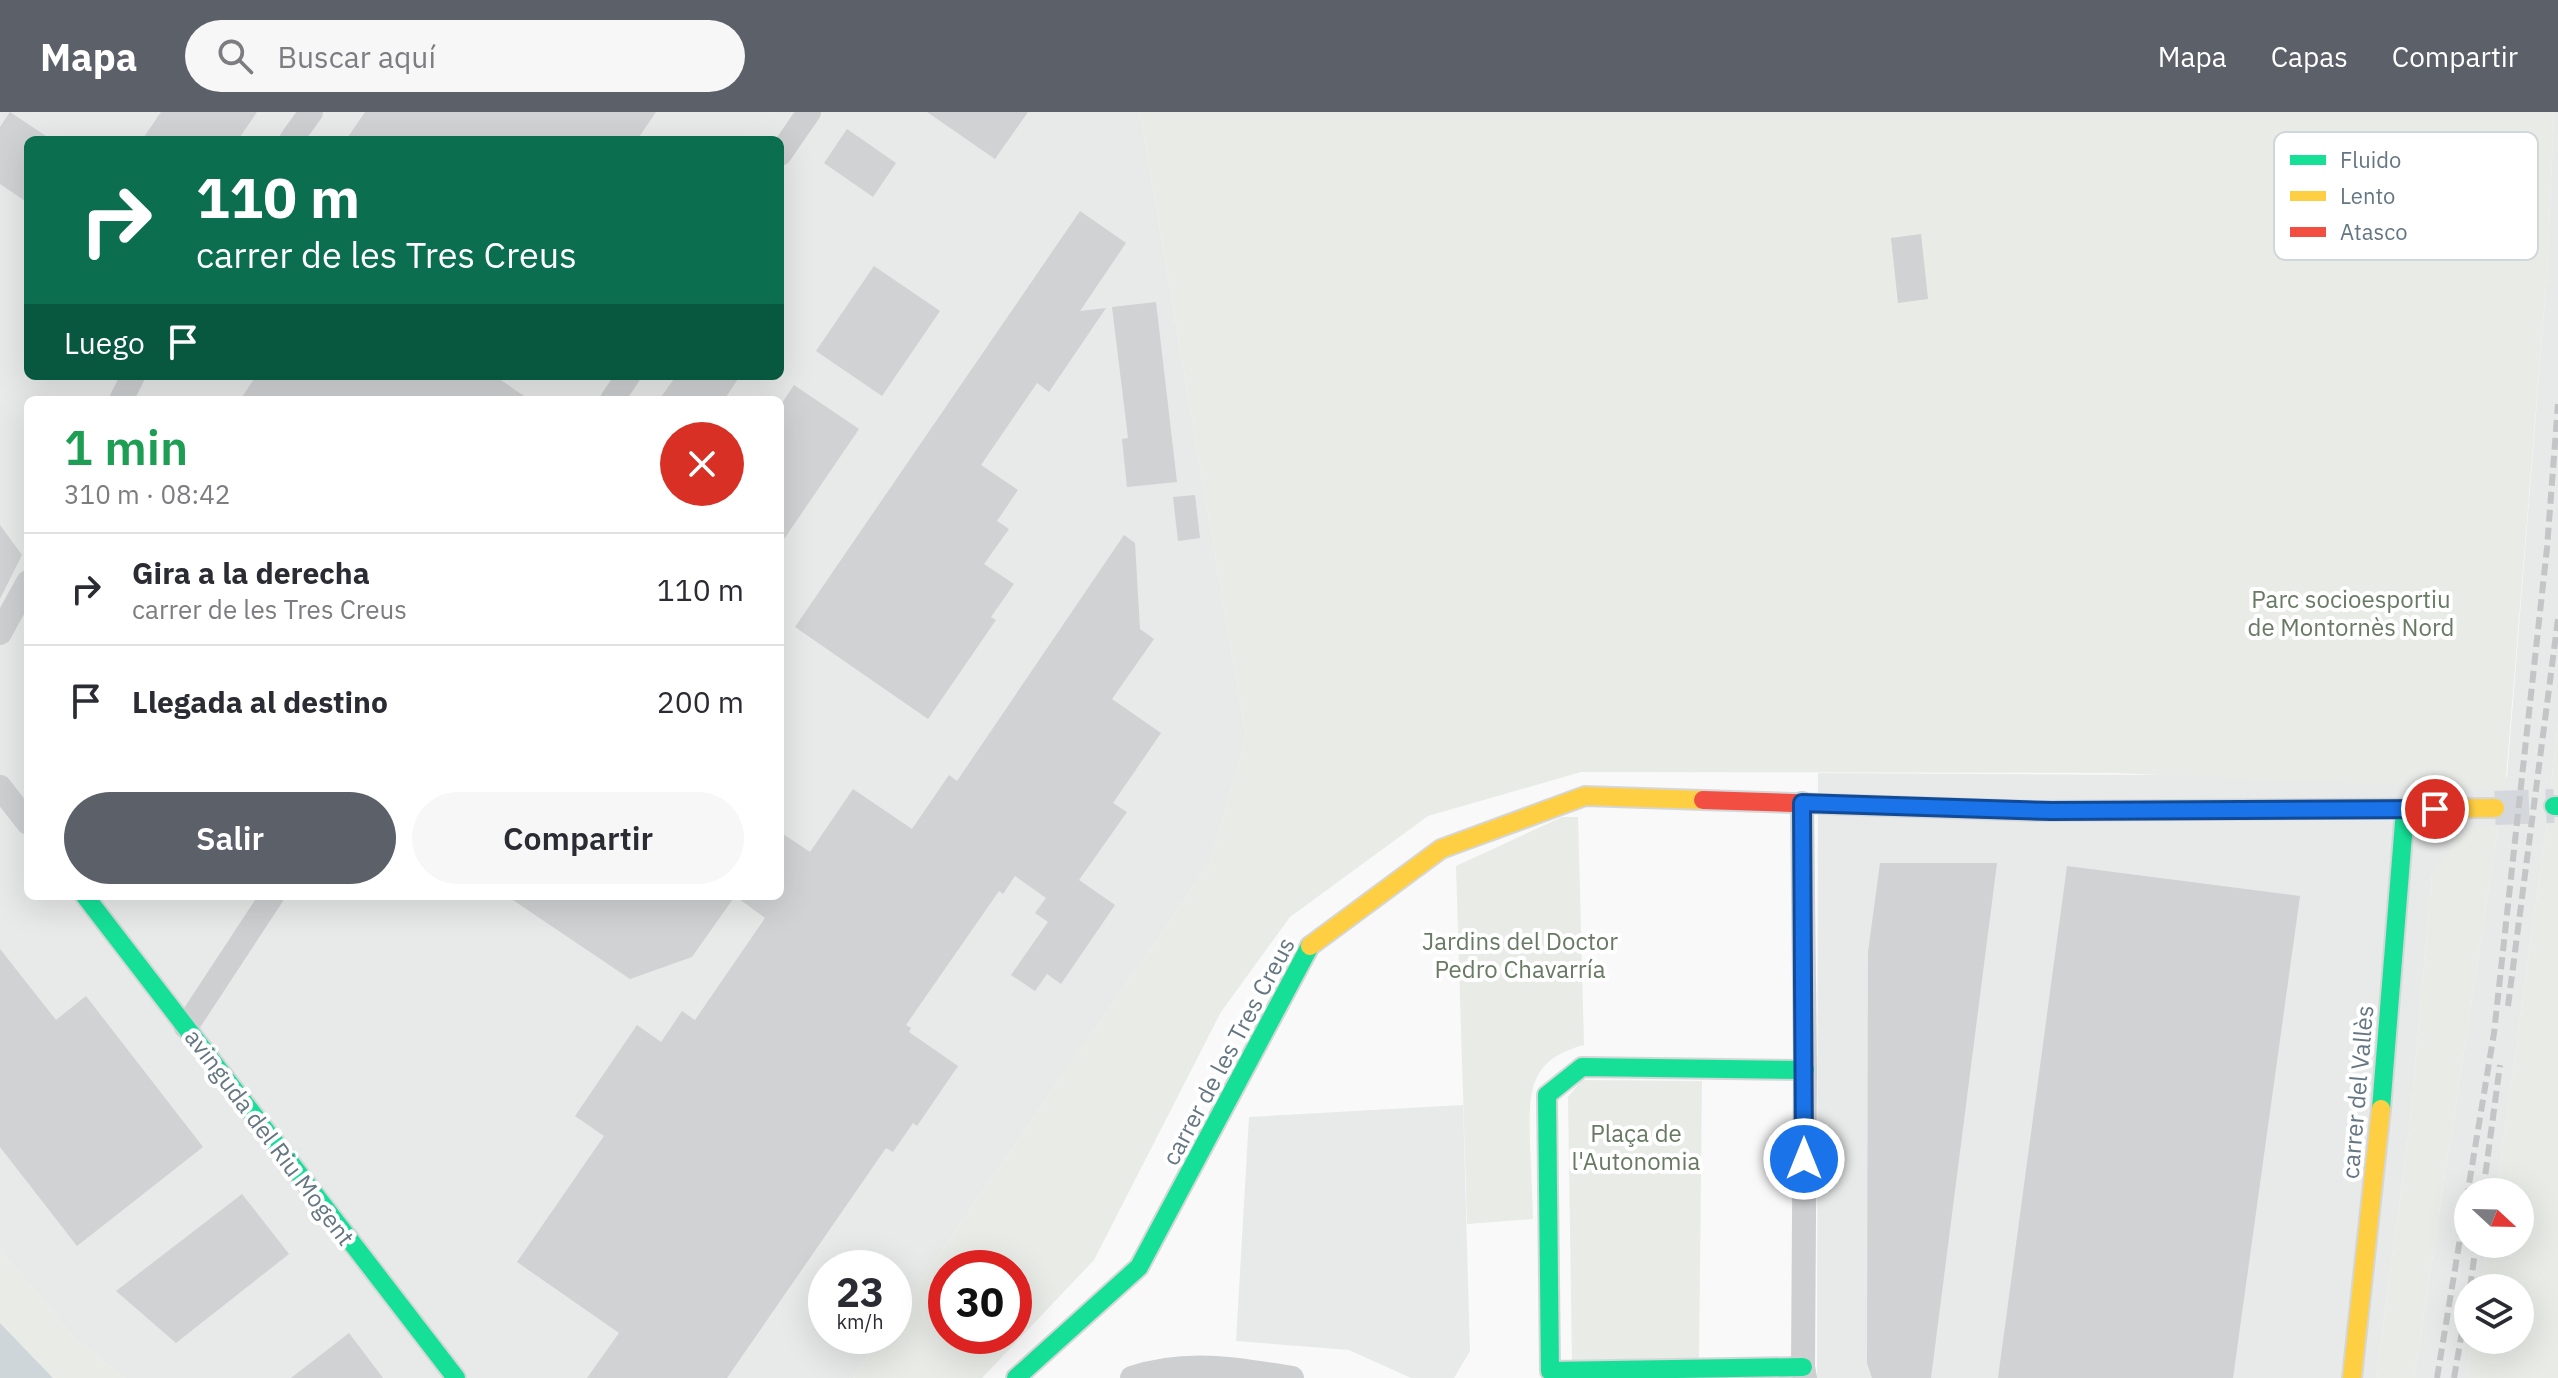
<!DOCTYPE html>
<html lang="es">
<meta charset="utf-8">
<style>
:root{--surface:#fff;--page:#f7f7f7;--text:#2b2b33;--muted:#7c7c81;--line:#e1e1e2;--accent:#5c6169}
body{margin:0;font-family:"IBM Plex Sans",sans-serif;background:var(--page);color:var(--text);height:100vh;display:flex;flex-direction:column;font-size:30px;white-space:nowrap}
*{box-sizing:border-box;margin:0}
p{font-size:26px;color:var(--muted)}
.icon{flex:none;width:44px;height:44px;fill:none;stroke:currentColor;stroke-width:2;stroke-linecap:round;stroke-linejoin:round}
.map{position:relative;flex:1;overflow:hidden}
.side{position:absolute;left:24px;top:284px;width:760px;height:504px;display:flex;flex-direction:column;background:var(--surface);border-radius:12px;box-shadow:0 8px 32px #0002}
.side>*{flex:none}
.top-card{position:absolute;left:24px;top:24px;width:760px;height:244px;border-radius:12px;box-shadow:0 8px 32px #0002;background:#0b6e4f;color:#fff;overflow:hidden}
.needle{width:52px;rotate:112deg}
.fabs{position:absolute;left:2454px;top:1066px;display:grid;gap:16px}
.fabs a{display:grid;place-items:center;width:80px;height:80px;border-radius:50%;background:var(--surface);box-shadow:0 8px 32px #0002;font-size:40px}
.speed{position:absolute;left:808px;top:1138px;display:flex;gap:16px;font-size:40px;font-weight:700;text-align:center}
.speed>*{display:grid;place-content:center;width:104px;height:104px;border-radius:50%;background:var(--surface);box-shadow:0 8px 32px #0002;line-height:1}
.speed small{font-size:20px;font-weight:400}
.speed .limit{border:12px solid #d22;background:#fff;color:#111}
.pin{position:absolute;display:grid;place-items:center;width:68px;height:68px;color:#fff;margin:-34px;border:4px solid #fff;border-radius:50%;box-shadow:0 2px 8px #0007}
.me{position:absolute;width:88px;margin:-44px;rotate:0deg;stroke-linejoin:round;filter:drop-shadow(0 0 6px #0008)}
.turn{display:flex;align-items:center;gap:28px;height:168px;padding:0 40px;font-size:36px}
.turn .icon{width:104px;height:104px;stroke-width:2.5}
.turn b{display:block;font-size:56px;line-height:68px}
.then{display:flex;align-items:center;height:76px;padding:0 40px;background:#0003;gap:16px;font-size:30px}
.round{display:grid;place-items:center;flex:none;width:84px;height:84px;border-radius:42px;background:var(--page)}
.summary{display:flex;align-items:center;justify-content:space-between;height:136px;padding:0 40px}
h1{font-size:48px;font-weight:600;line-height:60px;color:#1e9e55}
.action{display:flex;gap:16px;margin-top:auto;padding:16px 40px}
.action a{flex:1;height:92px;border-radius:48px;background:var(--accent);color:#fff;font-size:32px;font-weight:600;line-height:92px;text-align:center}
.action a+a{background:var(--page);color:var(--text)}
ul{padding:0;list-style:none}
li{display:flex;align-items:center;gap:24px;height:112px;padding:0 40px;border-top:2px solid var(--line)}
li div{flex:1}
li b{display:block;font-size:30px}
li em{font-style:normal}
header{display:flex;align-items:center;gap:48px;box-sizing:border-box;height:112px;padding:0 40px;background:var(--accent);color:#fff}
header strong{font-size:38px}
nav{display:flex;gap:44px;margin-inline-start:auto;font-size:28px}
.search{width:560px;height:72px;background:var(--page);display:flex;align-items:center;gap:20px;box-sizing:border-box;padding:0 28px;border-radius:44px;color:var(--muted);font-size:30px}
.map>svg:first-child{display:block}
</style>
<header>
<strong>Mapa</strong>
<div class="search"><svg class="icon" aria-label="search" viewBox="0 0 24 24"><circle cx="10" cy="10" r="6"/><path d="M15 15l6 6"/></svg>Buscar aquí</div>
<nav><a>Mapa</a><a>Capas</a><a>Compartir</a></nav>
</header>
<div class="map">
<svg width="2558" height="1266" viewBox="0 0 2558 1266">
<rect width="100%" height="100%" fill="#f9f9f9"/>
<g fill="#e8e9e9" fill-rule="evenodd">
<path d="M0 0H1140L1246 625 1210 751 894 1207V1156H826V1224H882L853 1266H125L76 1228 0 1138ZM28 28H780V264H28ZM28 288H780V784H28Z"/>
<polygon points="2554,0 2558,0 2558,609 2547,710 2496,1080 2468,1080 2468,1132 2488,1132 2480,1176 2468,1176 2468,1228 2472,1228 2466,1266 2414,1266 2499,710 2432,762 2410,1011 2376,1266 1817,1266 1818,661 2507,665 2547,163"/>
<polygon points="1463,993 1470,1239 1454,1266 1411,1266 1349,1238 1236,1229 1249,1005"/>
</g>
<g fill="#e8ebe6" fill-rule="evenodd">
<path d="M1140 0H2554L2547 163 2505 678 2114 661 1581 660 1428 704 1290 805 1221 900 1094 1148 982 1266H853L882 1224H894V1207L1210 751 1246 625ZM946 1156H1014V1224H946Z"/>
<polygon points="2558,609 2558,1266 2466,1266 2472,1228 2520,1228 2520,1176 2480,1176 2488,1132 2520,1132 2520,1080 2496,1080 2547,710"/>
<path d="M1562 705H1578L1584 933C1527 948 1529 981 1530 1031 1531 1056 1532 1082 1533 1107L1467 1112 1456 754Z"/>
<polygon points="2499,710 2414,1266 2376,1266 2410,1011 2432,762 2459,722"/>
<polygon points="1582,968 1702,969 1699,1246 1572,1248 1568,985"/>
<polygon points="0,1138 76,1228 125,1266 53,1266 0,1211"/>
</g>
<polygon fill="#ced6d9" points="0,1211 53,1266 0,1266"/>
<g fill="#d0d2d3">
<polygon points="10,0 52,28 28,28 28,91 0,72 0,15"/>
<polygon points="161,0 257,0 238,28 142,28"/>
<polygon points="365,0 656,0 637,28 346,28"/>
<polygon points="927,0 1028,0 995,47"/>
<polygon points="847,17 896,51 873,85 824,51"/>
<polygon points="1080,99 1126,131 1080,199 1106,196 1049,280 1037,271 981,353 1018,378 997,409 1009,417 984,452 1014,472 991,505 996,508 928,607 795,515"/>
<polygon points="1921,122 1928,187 1898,191 1891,126"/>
<polygon points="874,154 940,199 882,284 816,239"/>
<polygon points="1156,190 1177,370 1127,375 1122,327 1128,326 1112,195"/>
<polygon points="256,264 495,264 530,288 240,288"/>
<polygon points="676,264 740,264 724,288 659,288"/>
<polygon points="794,273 859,317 780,433 780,294"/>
<polygon points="1195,383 1200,426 1178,429 1173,385"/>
<polygon points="0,413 22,443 0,487"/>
<polygon points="1124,423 1135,431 1140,517 1154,527 1112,587 1161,621 1113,691 1127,700 1079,768 1115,793 1061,872 1047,862 1035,879 1011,863 1048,810 1035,801 1046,786 1015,764 1003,782 999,779 906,913 911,916 909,920 958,954 917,1014 913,1011 893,1040 886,1036 727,1266 587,1266 619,1221 517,1150 604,1024 575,1004 637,913 661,930 682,899 695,908 765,806 735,784 692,845 630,867 507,784 780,784 780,720 810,740 853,677 912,717 949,663 957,669"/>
<polygon points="1880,751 1997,751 1931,1266 1872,1266 1867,1251 1868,840"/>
<polygon points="2067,754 2300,784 2233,1266 1998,1266"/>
<polygon points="0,837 56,908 86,884 203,1035 77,1134 0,1035"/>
<polygon points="242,1082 289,1142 176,1231 116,1179"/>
<polygon points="349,1221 383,1266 291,1266"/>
</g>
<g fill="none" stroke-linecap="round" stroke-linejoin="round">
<polyline stroke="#d4d8dc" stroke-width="34" stroke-dasharray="34 17" stroke-linecap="butt" points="2495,696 2554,694"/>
<defs>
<g id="fast">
<polyline points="2554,694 2558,694"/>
<polyline points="85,784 456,1266"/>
<polyline points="2381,997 2405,698"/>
<polyline points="1803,1255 1550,1259 1547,983 1582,955 1805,958"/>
<polyline points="1016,1266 1139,1155 1310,834"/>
</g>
<g id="slow">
<polyline points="2036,699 2495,696"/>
<polyline points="1310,834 1441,737 1585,684 1703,688"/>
<polyline points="2352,1266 2381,997"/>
</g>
<polyline id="jam" points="1703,688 2036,699"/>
</defs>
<use href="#fast" stroke="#d5d6d7" stroke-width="22"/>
<use href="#slow" stroke="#d5d6d7" stroke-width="22"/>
<use href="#jam" stroke="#d5d6d7" stroke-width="22"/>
<g stroke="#cecfd0" stroke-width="24">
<polyline points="291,28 311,0"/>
<polyline points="780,42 809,0"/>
<polyline points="121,288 133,264"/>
<polyline points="612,288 628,264"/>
<polyline points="0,521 28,470"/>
<polyline points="0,675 28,711"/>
<polyline points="1802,691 1805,958 1803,1255 1805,1266"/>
<polyline points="186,915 272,784"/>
<path d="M1132 1266C1186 1248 1237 1257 1292 1266"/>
</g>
<use href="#fast" stroke="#16e098" stroke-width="18"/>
<use href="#slow" stroke="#ffcf43" stroke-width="18"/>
<use href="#jam" stroke="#f24e42" stroke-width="18"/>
<g stroke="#c3c5c6" stroke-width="6" stroke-dasharray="12 6" stroke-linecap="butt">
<polyline points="2508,894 2558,507"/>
<polyline points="2483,1080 2500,953"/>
<polyline points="2470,1176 2476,1132"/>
<polyline points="2437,1266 2494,921 2547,436 2558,292"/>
<polyline points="2454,1266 2468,1185"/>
</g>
</g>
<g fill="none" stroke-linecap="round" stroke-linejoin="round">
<defs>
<polyline id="route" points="1804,1047 1802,691 2051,699 2435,697"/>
</defs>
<use href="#route" stroke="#114b97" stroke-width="20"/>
<use href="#route" stroke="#1a73e8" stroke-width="14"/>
</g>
<g text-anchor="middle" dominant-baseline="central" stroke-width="8" stroke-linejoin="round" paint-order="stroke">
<g font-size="24" fill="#687a64" stroke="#fff">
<text x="2351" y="487">Parc socioesportiu<tspan x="2351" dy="28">de Montornès Nord</tspan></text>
<text x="1520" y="829">Jardins del Doctor<tspan x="1520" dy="28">Pedro Chavarría</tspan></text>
<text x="1636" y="1021">Plaça de<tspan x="1636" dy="28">l'Autonomia</tspan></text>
</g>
<g font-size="24" fill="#657683" stroke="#fff">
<text transform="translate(1228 939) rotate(-62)">carrer de les Tres Creus</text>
<text transform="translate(2357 980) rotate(-85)">carrer del Vallès</text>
<text transform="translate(270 1025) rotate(53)">avinguda del Riu Mogent</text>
</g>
</g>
<rect x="2274" y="20" width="264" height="128" rx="12" fill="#fff" stroke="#d1d6da" stroke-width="2"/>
<rect x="2290" y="43" width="36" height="10" fill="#16e098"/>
<rect x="2290" y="79" width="36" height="10" fill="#ffcf43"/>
<rect x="2290" y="115" width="36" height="10" fill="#f24e42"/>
<g font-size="22" fill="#657683">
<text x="2340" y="56">Fluido</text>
<text x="2340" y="92">Lento</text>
<text x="2340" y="128">Atasco</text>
</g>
</svg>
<div class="fabs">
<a><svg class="needle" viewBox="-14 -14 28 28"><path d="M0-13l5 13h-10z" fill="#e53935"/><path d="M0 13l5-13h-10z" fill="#7c7c81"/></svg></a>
<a><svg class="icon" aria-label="layers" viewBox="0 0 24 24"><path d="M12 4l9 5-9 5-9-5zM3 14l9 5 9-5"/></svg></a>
</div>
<div class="speed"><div>23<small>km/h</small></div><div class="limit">30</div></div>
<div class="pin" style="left:2435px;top:697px;background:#d93025"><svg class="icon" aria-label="arrive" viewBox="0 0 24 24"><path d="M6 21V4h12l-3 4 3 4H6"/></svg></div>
<svg class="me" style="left:1804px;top:1047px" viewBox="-20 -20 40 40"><circle r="17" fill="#1a73e8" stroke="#fff" stroke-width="3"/><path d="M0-11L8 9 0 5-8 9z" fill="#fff"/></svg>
<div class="top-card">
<div class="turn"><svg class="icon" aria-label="right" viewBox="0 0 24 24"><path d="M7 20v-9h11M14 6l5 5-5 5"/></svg><div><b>110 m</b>carrer de les Tres Creus</div></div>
<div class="then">Luego<svg class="icon" aria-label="arrive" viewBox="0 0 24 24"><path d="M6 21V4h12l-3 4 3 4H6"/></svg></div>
</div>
<section class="side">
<div class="summary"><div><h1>1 min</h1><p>310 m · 08:42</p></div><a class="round" style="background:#d93025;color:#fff"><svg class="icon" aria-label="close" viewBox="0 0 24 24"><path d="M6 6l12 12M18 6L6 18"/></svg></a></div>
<ul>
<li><svg class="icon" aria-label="right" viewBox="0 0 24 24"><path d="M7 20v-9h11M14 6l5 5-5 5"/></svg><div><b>Gira a la derecha</b><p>carrer de les Tres Creus</p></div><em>110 m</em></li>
<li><svg class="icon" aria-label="arrive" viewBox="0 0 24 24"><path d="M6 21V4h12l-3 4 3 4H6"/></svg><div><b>Llegada al destino</b></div><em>200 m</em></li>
</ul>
<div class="action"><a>Salir</a><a>Compartir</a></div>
</section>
</div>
